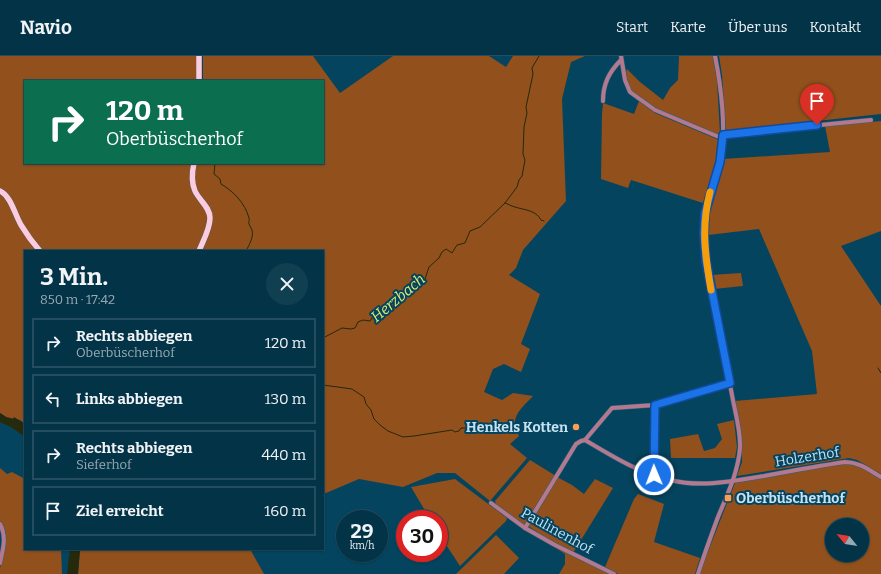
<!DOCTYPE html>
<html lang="de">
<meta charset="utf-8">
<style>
:root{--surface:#033347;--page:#113f52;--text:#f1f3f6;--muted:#97aab4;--line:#244e60}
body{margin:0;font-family:Bitter,serif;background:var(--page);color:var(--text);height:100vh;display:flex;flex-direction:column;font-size:15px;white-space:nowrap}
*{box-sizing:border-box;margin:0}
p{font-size:13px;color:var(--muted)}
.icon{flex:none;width:22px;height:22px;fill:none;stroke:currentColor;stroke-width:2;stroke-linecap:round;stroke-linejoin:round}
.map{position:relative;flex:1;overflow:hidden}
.panel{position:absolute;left:24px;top:194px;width:300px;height:300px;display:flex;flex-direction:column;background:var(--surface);border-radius:0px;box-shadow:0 1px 3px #0004,0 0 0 1px var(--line)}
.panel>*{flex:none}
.top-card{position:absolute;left:24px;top:24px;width:300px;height:84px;border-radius:0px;box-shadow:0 1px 3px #0004,0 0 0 1px var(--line);background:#0b6e4f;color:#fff;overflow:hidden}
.needle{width:26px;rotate:300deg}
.buttons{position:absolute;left:825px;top:462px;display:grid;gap:8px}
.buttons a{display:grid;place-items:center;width:44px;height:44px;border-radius:50%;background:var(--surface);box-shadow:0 1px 3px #0004,0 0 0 1px var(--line);font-size:20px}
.speed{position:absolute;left:336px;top:454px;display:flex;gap:8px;font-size:20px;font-weight:700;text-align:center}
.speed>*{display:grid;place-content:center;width:52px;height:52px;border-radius:50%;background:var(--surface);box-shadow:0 1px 3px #0004,0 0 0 1px var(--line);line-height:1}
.speed small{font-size:10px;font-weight:400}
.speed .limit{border:6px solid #d22;background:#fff;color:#111}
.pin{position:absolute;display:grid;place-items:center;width:34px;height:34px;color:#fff;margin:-41px -17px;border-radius:50% 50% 50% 0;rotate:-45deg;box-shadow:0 0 4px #0007}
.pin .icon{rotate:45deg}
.me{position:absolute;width:44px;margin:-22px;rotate:359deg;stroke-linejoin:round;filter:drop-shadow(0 0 3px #0008)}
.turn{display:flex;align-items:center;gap:14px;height:84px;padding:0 16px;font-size:18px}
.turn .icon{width:52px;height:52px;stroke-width:2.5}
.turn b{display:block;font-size:28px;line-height:34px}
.round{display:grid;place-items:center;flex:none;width:42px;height:42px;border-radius:21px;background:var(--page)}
.summary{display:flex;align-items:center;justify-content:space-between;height:68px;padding:0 16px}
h1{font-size:24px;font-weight:700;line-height:30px}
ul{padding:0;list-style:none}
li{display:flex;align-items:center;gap:12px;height:50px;margin:0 8px 6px;padding:0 8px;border:2px solid var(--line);border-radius:0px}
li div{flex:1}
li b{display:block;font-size:15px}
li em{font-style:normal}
header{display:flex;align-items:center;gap:24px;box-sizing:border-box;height:56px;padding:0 20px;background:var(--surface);border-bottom:1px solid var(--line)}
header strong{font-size:19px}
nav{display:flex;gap:22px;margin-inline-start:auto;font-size:14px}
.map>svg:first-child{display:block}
</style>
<header>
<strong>Navio</strong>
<nav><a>Start</a><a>Karte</a><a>Über uns</a><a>Kontakt</a></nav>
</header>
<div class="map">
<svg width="881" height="518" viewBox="0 0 881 518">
<rect width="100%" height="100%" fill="#04445f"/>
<g fill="#91501c" fill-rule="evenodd">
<path d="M0 0H196V25H25V107H323V25H203V0H313L340 37 393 0H489L506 11 513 0H585L571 6 562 43 566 145 523 194 516 212 509 219 540 238 521 288 530 293 521 316 504 308 493 313 484 336 502 344 513 337 533 340C521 353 508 362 519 380L510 388 527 402 490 445 455 417H437L403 431 359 423 326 437 323 435V195H25V368L20 364 6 361 0 357Z"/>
<polygon points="679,0 713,0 717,25 720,77 717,79 657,53 632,36 628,30 626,16 627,13 640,26 663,44 670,32 678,24"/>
<polygon points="719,0 881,0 881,58 726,75 722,19"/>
<polygon points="639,45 655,57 719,84 717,105 703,147 631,124 628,132 601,123 602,58 603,47 634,58"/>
<polygon points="881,65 881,175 841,190 881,250 881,418 857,404 849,402 737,420 742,406 742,392 735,345 817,338 812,295 759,173 708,179 709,152 723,103 830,96 825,70"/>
<polygon points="741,217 743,230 714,233 711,219"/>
<polygon points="734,364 737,391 735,402 671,402 670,383 698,378 704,395 715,392 722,383 717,368"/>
<polygon points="530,404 556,420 525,471 496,449 495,445"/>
<path d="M847 407 857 409 881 423V518H700L707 498 735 427ZM832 469H862V499H832Z"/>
<polygon points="0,412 7,418 12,416 25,423 25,493 61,493 62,518 0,518 0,512 6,484 6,477 0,465"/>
<polygon points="557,421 572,429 584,438 595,423 613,432 573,497 552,486 528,470"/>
<polygon points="455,423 507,462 506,465 460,510 439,478 439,463 430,463 411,431"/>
<polygon points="638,438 664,448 654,486 700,502 695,518 618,518 605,511 634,443"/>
<polygon points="496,479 519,502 504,518 456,518"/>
<polygon points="545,485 609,518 559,518 565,508 565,498"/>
<polygon points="80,493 250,493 264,518 78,518"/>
</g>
<g fill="#26290c">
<polygon points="0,357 6,361 13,363 14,361 25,368 25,381 11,371 0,366"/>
<polygon points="70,493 80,493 78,518 67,518"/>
</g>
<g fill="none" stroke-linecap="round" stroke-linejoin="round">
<g stroke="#26290c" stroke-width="1">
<path d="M215 107 214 118 220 123 221 128C233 135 245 147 249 162 250 166 248 164 249 168 250 170 251 172 252 174 254 181 249 189 246 195"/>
<path d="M505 147C508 148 511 150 515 151 524 154 536 154 541 164L544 165"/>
<polyline points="323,282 342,272 351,273 355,272 358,266 363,264 370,265 376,256 381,254 384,256 388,250 403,239 407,230 418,227 425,223 429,211 439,202 442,196 446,193 452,197 457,189 465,187 470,175 480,171 505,147 517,131 519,124 522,120 525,104 523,98 524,71 527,57 526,51 533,18 532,12 539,0"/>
<polyline points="878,312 881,317"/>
<polyline points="323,329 352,333 364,341 366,348 371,354 374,363 380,369 388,375 403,381 414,380 452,374 455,376 459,375 461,372 466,372"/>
</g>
<defs>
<g id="minor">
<polyline points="621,0 625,24 630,36 655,54 719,81 728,78 871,64"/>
<path d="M603 45C603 28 609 16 621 4"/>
<path d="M585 384C612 400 639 417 670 424 702 432 733 425 764 420 791 415 818 410 845 406 859 406 869 414 881 421"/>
<polyline points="654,419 655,349"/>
<polyline points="491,447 525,472 555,489 614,518"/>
<path d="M0 468C7 481 3 493 0 507"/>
<polyline points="525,472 576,388 581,385 585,384 612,352 655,349 730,327"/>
<path d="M698 518C704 499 711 480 718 461 727 439 738 417 740 392 741 375 735 356 732 339 722 286 706 232 704 178 703 152 714 130 720 105 727 76 721 30 715 0"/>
</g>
<g id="major">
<polyline points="199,0 199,25"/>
<path d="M194 107C192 116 191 126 195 135 199 144 210 151 210 162 210 173 203 185 199 195"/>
<path d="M0 135C11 140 15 159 21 169 27 179 33 187 40 195"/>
</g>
</defs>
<use href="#minor" stroke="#2b637c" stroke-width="5"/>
<use href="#major" stroke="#2b637c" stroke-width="6"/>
<use href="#minor" stroke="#b4788f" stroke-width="4"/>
<use href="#major" stroke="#fccbdd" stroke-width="5.5"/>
</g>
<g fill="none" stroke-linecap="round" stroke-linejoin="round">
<defs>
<polyline id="route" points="654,419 655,349 730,327 706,205 704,177 705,157 720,106 723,79 817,69"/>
</defs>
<use href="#route" stroke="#114b97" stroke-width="10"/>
<use href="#route" stroke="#1a73e8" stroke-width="7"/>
<path stroke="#f59e0b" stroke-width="7" d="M710 136C701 171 705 199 711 234"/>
</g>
<g fill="#fd9c56" stroke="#04445f" stroke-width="1.5">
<circle cx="576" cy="371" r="4"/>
<rect x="724" y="438" width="8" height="8" rx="2"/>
</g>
<g text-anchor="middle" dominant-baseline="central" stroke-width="4" stroke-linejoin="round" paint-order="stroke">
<g font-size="14" font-weight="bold" fill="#c5e1f2" stroke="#04445f" text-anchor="end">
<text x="568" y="371">Henkels Kotten</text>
<text x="736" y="442" text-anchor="start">Oberbüscherhof</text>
</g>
<g font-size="14" fill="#c5e1f2" stroke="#04445f">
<text transform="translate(807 401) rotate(-9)">Holzerhof</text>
<text transform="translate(557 475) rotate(29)">Paulinenhof</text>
</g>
<g font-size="15" font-style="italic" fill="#deeb71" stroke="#04445f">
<text transform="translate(398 242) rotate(-40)">Herzbach</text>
</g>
</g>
</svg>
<div class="buttons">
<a><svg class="needle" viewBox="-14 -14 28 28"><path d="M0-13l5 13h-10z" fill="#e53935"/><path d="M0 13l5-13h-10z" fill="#97aab4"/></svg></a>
</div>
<div class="speed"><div>29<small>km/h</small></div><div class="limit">30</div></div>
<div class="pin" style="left:817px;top:69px;background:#d93025"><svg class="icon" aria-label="arrive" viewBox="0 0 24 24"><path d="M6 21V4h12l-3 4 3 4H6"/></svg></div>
<svg class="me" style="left:654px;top:419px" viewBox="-20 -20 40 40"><circle r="17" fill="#1a73e8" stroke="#fff" stroke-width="3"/><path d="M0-11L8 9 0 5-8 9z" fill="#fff"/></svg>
<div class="top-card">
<div class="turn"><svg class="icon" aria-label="right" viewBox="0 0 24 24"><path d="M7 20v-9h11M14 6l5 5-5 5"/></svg><div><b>120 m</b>Oberbüscherhof</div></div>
</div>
<section class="panel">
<div class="summary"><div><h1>3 Min.</h1><p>850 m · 17:42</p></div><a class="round"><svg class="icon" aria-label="close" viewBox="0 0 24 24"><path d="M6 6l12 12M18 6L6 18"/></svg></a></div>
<ul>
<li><svg class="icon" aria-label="right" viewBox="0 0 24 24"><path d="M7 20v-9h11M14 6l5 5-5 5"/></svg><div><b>Rechts abbiegen</b><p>Oberbüscherhof</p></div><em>120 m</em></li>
<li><svg class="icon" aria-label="left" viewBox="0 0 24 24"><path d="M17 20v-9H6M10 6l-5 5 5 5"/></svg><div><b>Links abbiegen</b></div><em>130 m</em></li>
<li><svg class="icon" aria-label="right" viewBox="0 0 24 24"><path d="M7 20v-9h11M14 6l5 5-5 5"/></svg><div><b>Rechts abbiegen</b><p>Sieferhof</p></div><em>440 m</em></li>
<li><svg class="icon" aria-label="arrive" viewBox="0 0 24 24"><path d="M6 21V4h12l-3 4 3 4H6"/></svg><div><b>Ziel erreicht</b></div><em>160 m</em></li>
</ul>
</section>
</div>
